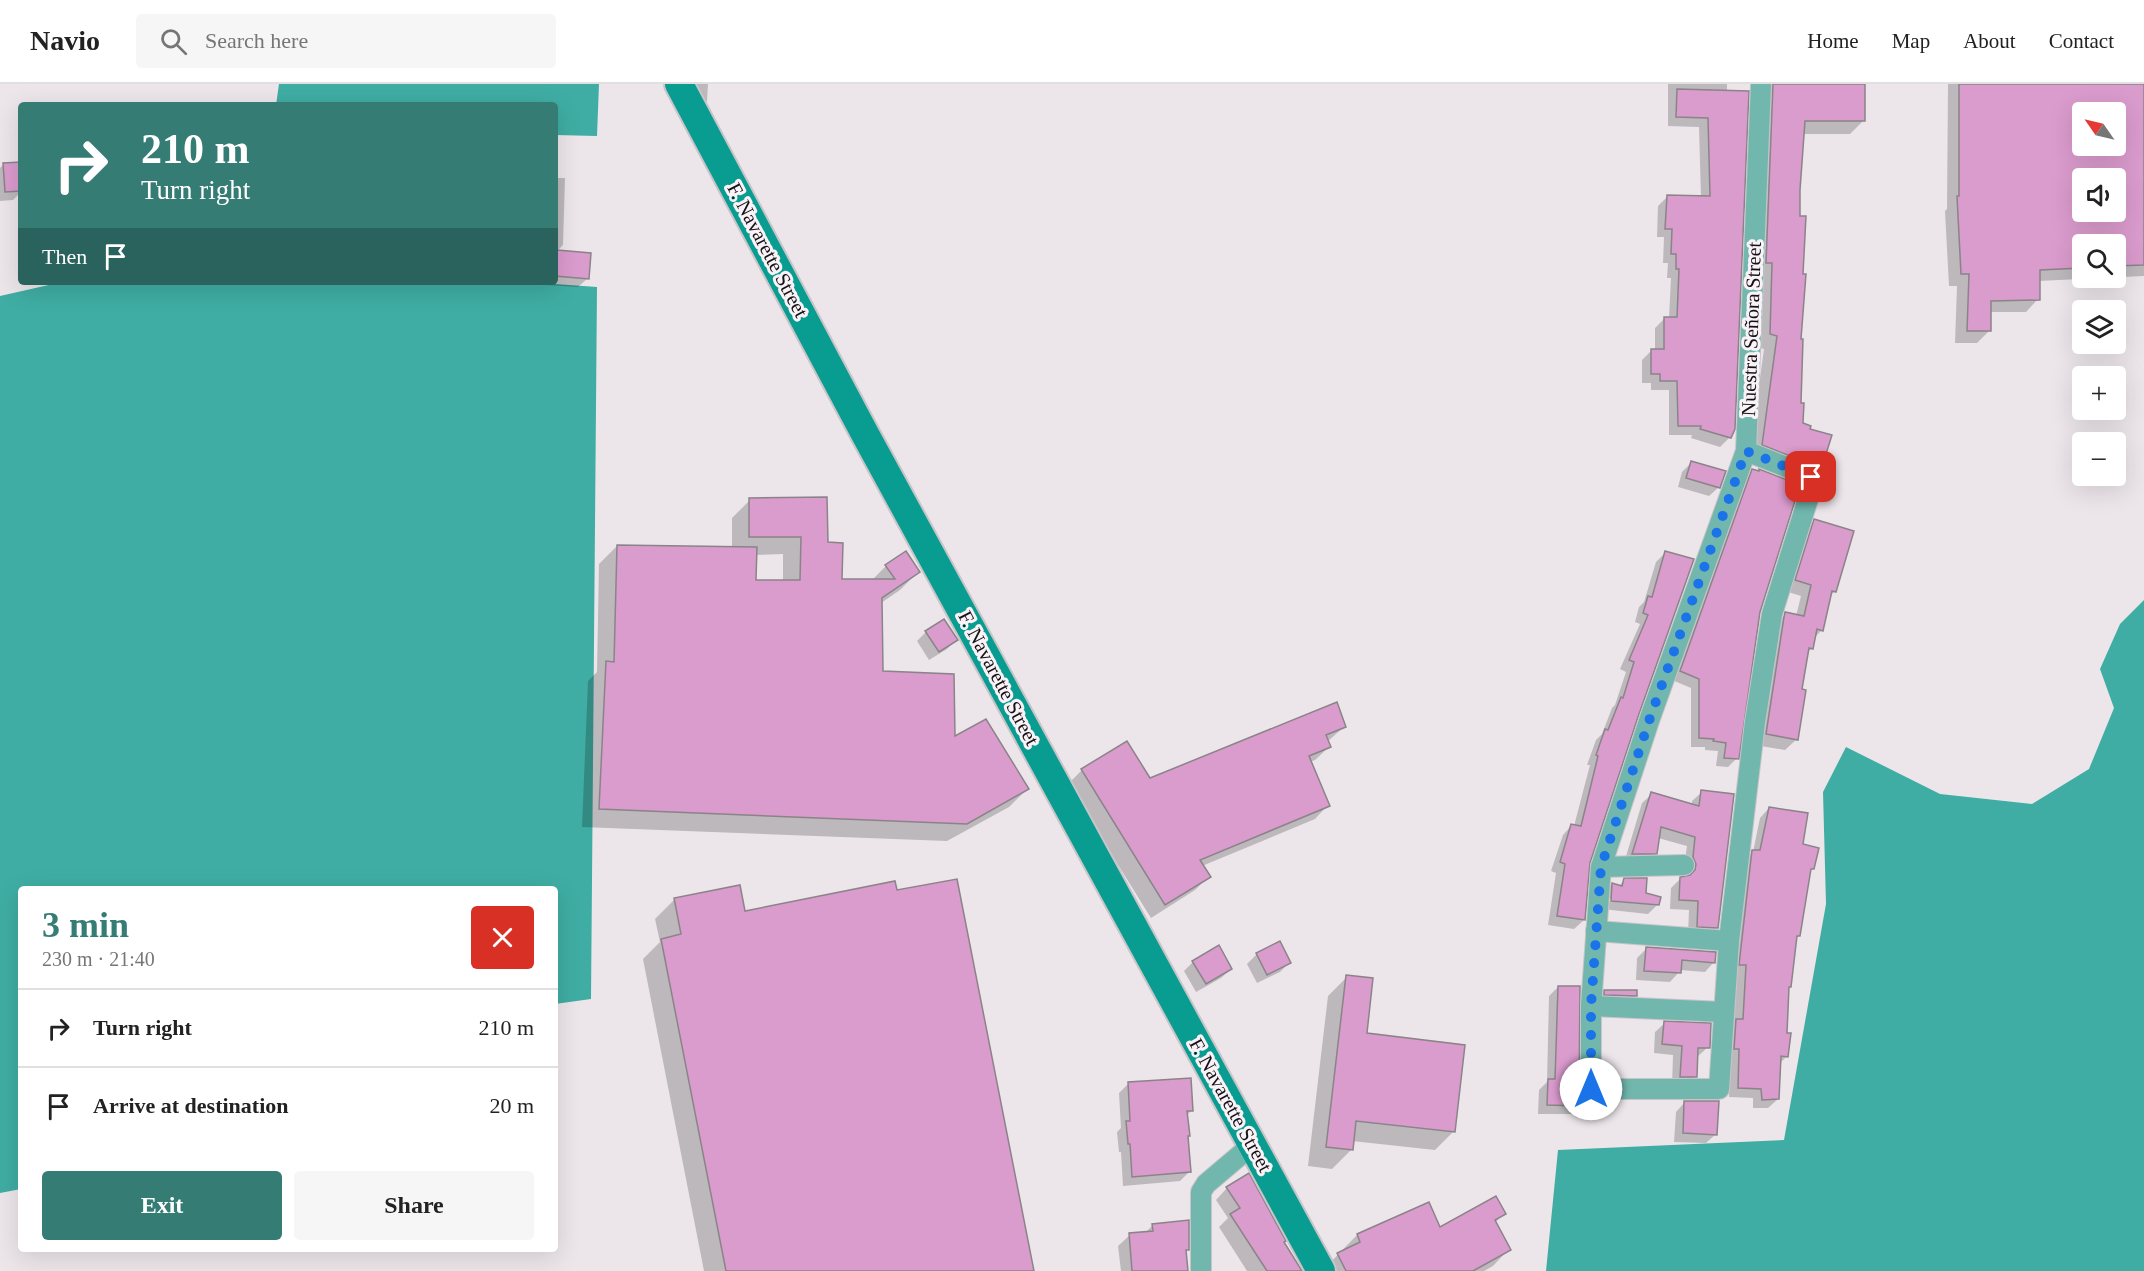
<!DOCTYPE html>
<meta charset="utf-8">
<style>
:root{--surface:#fff;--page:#f6f6f6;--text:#222;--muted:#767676;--line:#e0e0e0;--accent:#357c75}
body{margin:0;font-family:Georgia,serif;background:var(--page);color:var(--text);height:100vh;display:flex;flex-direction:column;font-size:22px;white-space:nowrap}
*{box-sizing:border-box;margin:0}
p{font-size:20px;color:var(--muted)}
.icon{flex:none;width:33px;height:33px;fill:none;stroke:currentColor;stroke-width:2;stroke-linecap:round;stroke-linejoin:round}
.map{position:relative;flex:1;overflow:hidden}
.drawer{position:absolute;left:18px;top:802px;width:540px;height:366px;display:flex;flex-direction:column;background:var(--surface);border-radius:6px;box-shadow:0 6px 24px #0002}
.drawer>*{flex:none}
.hud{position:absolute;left:18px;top:18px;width:540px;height:183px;border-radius:6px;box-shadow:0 6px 24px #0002;background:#357c75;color:#fff;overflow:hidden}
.needle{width:39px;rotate:304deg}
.tools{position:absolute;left:2072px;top:18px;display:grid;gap:12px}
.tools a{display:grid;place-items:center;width:54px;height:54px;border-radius:6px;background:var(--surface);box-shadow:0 6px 24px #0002;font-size:30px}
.pin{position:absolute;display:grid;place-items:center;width:51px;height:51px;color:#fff;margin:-26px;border-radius:12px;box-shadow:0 3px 9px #0006}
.me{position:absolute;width:66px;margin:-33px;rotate:0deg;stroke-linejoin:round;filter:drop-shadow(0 0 4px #0008)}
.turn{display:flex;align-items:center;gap:21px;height:126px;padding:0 24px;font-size:27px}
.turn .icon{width:78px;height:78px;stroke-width:2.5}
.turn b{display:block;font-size:42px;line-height:51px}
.then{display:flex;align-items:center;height:57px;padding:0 24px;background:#0003;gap:12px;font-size:22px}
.round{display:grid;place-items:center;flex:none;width:63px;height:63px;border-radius:6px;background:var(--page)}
.head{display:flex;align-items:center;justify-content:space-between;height:102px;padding:0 24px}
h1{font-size:36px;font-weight:600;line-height:45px;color:var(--accent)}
.action{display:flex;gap:12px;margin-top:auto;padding:12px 24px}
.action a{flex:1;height:69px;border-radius:6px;background:var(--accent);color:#fff;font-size:24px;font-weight:600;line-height:69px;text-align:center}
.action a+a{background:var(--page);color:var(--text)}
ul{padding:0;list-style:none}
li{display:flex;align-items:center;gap:18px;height:78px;padding:0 24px;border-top:2px solid var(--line)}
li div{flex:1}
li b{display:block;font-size:22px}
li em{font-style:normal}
header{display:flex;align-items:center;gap:36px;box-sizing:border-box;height:84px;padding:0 30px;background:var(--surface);border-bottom:2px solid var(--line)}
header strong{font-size:28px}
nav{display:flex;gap:33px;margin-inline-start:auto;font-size:21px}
.search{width:420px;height:54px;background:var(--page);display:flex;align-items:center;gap:15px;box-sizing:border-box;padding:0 21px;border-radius:6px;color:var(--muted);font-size:22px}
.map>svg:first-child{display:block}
</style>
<header>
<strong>Navio</strong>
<div class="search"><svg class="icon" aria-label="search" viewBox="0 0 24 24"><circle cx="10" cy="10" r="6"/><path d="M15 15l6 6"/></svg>Search here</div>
<nav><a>Home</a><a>Map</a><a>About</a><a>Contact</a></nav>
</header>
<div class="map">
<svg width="2144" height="1187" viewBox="0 0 2144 1187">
<rect width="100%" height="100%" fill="#ece6ea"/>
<g fill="#3fada3">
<polygon points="279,0 599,0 597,52 555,51 555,21 276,21"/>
<polygon points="62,198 527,198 597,203 591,915 555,920 555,806 21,806 21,1105 0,1109 0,212"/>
<polygon points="2144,516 2144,1187 1546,1187 1558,1066 1784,1056 1826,820 1823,708 1846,663 1940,710 2032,720 2089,685 2114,624 2100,585 2120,540"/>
</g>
<g fill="#0003" fill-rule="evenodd">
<polygon points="683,0 708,0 707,17 698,26"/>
<polygon points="1668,0 1727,0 1730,353 1720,363 1691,354 1692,351 1669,351 1669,306 1651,306 1651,299 1642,299 1642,276 1651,267 1655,267 1655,244 1665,234 1669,234 1671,194 1667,194 1668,179 1663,179 1664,153 1657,153 1658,122 1667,113 1701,113 1699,43 1668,42"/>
<polygon points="1756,0 1864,0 1863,37 1850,50 1803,50 1799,106 1801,341 1808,346 1821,382 1808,395 1749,374 1764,265 1757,263"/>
<path d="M1948 0H2144V192L2038 197V215L2026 228H1989V247L1977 259H1955L1957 202H1949L1945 127 1947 125ZM2082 28H2115V62H2082ZM2082 94H2115V128H2082ZM2082 160H2115V194H2082Z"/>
<polygon points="3,81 21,92 21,108 13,116 0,117 0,84"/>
<polygon points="555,94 565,94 563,161 556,168 590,170 588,194 578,203 546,201 546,198 555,198"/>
<polygon points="1691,379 1719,403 1709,412 1678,403 1682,388"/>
<polygon points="1753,387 1759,528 1737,674 1728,683 1716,682 1718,667 1705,666 1705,663 1691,663 1691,604 1672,596 1744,396"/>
<path d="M750 416 826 460 841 497H871L886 482 918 488 900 506 881 519V589L953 654 1027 705 1009 723 947 757 582 743 588 597 597 588 599 480 617 462 732 464V434ZM783 470V497H755V471Z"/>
<polygon points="1815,437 1835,507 1829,513 1822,546 1814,554 1812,564 1806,570 1800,607 1797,655 1785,666 1755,661 1774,541 1786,530 1796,532 1801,512 1785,507 1803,448"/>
<polygon points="1665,469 1637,629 1588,779 1584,836 1574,845 1548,841 1556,789 1551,787 1563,751 1572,741 1574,742 1590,681 1587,681 1596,656 1602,650 1612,624 1615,621 1626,588 1620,585 1640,540 1635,538 1639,523 1644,518 1656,478"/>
<polygon points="926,548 956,556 947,565 929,576 917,557"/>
<polygon points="1345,642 1327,658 1329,663 1315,676 1310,678 1328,721 1315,735 1202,782 1209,792 1195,806 1151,834 1068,700 1082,686 1126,659 1149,695"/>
<polygon points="1702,708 1717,843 1708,853 1688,851 1689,826 1670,825 1671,804 1681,794 1687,794 1684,783 1687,762 1658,754 1656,769 1646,778 1624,779 1642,719 1652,710 1692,722 1692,717"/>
<polygon points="1769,724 1802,762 1813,784 1809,788 1799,851 1795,855 1790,902 1787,905 1785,950 1787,972 1779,980 1778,1015 1768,1024 1753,1024 1753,1014 1729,1013 1730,973 1727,946 1734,938 1737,890 1731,890 1743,777 1753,768 1760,734"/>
<path d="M1625 796 1658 820 1648 830 1602 825 1603 810 1612 800 1619 802ZM1603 814 1636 817 1644 820 1603 817Z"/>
<polygon points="674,816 744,829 1032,1187 704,1187 643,875 660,858 655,835"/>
<polygon points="1647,864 1714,878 1705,888 1680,886 1679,888 1670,898 1636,896 1637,874"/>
<polygon points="1257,870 1289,879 1280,888 1257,899 1247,880"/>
<polygon points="1193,878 1231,885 1221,894 1196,908 1184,887"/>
<polygon points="1347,893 1365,951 1454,1047 1435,1066 1352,1057 1351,1066 1332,1085 1308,1082 1328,912"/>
<polygon points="1558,903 1581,1021 1571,1030 1538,1030 1539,1006 1547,998 1549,912"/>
<polygon points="1605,908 1636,911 1626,921 1595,917"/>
<polygon points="1665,939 1708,963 1697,973 1696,992 1686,1002 1672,1002 1673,971 1654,969 1655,948"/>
<polygon points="1128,1000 1192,1026 1186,1032 1189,1088 1180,1097 1123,1102 1121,1068 1119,1068 1117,1048 1121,1044 1119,1009"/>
<polygon points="1685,1018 1716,1050 1706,1059 1674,1058 1676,1028"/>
<polygon points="1227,1104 1282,1158 1301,1187 1247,1187 1219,1143 1228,1134 1216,1116"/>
<polygon points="1429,1119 1440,1145 1504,1129 1495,1139 1509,1165 1493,1182 1484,1187 1322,1187 1357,1151"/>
<polygon points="1153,1141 1188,1165 1184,1168 1186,1187 1121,1187 1118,1162 1130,1151 1145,1149"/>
</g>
<g fill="#da9bcd" stroke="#8a8489" stroke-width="1.5" fill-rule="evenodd">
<polygon points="1773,0 1865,0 1865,37 1805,37 1800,106 1800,132 1806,132 1803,190 1806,190 1801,255 1803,255 1801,319 1804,319 1803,339 1811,342 1810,345 1832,351 1822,383 1816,382 1762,361 1777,252 1770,250 1772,179 1766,179"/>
<path d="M1959 0H2144V181L2115 182V160H2082V184L2040 186V216L1991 217V247H1967L1969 190H1961L1957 112H1959ZM2082 28H2115V62H2082ZM2082 94H2115V128H2082Z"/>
<polygon points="1677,5 1749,7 1735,345 1731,354 1700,345 1701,342 1678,342 1677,297 1660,297 1660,290 1651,290 1651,265 1664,265 1664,233 1677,233 1679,185 1676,185 1676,170 1671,170 1672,145 1665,145 1667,111 1710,112 1708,34 1676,33"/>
<polygon points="21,78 21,107 5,108 3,79"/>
<polygon points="557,166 591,169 589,195 555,192"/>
<polygon points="1691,377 1726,387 1720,404 1686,394"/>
<polygon points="1752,385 1759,387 1759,385 1800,401 1760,528 1739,675 1724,674 1726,659 1713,657 1714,655 1699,654 1699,595 1680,587"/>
<polygon points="827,413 828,458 843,459 842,495 895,495 885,481 906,467 920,488 882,514 883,587 954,590 955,652 986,635 1029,705 967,740 599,725 606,577 614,578 617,461 757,463 756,496 800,496 801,453 749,453 749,414"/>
<polygon points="1814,435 1854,447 1836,508 1832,507 1823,547 1817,545 1813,565 1809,564 1802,605 1806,606 1798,656 1766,650 1784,533 1785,528 1804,532 1811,501 1795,496"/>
<polygon points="1665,467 1694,475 1639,630 1590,779 1585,836 1557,832 1565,780 1560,778 1571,740 1581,742 1598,672 1596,671 1605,645 1608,646 1621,613 1623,614 1634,578 1629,576 1648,531 1643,529 1648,512 1652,513"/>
<polygon points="944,535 958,556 939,568 925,547"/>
<polygon points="1337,618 1346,643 1326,651 1331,663 1309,672 1330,722 1200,776 1211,793 1165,821 1081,685 1127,657 1150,694"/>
<polygon points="1701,706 1734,710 1718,844 1697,843 1698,817 1679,816 1680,793 1690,791 1695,786 1696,780 1693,773 1695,753 1661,743 1657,770 1632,770 1651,708 1699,722"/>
<polygon points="1769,723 1808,729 1803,760 1819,764 1814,785 1811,785 1800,852 1797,852 1791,903 1789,903 1787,949 1791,949 1788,973 1781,972 1779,1015 1762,1016 1761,1005 1738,1004 1739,965 1734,965 1736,935 1743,935 1746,881 1739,881 1752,766 1760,766"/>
<polygon points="1624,794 1647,794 1646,809 1661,813 1659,821 1611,817 1612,799 1622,802"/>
<polygon points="957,795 1034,1187 726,1187 661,855 681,850 674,814 740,801 745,827 895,797 897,806"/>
<polygon points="1280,857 1291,879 1267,891 1256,869"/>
<polygon points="1219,861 1232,885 1206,900 1192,877"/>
<polygon points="1646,863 1716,868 1715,879 1682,876 1681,889 1644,887"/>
<polygon points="1346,891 1373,894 1367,949 1465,961 1455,1048 1356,1037 1353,1066 1326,1063"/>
<polygon points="1558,902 1580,902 1579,1005 1582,1013 1582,1022 1547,1021 1548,995 1555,995"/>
<polygon points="1604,906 1637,906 1637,912 1604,911"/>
<polygon points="1664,937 1711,939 1710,964 1698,964 1697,993 1680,993 1682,962 1662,960"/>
<polygon points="1191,994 1193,1027 1187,1027 1190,1052 1188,1052 1191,1088 1132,1093 1130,1060 1128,1060 1126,1037 1130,1037 1128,998"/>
<polygon points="1684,1017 1719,1017 1717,1051 1683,1049"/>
<polygon points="1249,1089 1286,1157 1284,1158 1302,1187 1267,1187 1230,1130 1240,1124 1226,1103"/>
<polygon points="1496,1112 1506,1130 1495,1136 1511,1166 1473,1187 1346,1187 1337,1169 1360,1158 1357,1150 1429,1118 1440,1143"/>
<polygon points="1189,1136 1189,1166 1186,1166 1188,1187 1132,1187 1129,1149 1153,1147 1152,1140"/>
</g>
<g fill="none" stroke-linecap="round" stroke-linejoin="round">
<defs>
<g id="street">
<polyline points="1746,367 1811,393 1813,399 1772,530 1755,638 1729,857 1719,1005 1591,1005 1591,922 1601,783 1650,634 1746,367 1761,0"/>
<polyline points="1601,783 1684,781"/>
<polyline points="1596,847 1729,857"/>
<polyline points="1591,922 1724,928"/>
<polyline points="1201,1187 1201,1108 1206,1100 1252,1061"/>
</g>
<polyline id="secondary" points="679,0 865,350 1321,1187"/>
</defs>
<use href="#street" stroke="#c9c4c8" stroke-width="22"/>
<use href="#secondary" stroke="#c9c4c8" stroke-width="32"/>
<use href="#street" stroke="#71b7ae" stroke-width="20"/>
<use href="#secondary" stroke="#099d92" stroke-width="28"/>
</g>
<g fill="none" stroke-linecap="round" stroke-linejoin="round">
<polyline stroke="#1a73e8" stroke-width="10" stroke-dasharray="0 18" points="1591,1005 1591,922 1601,783 1650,634 1746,367 1811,393"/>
</g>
<g text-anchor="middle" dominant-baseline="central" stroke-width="6" stroke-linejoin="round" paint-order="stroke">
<g font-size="20" fill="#141214" stroke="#f9f3f8">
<text transform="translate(768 166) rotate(62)">F. Navarette Street</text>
<text transform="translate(1751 245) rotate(-88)">Nuestra Señora Street</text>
<text transform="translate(999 594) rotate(62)">F. Navarette Street</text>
<text transform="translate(1231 1021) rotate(61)">F. Navarette Street</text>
</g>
</g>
</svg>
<div class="tools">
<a><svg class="needle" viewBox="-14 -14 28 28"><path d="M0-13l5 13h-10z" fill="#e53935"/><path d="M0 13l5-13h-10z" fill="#767676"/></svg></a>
<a><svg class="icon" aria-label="sound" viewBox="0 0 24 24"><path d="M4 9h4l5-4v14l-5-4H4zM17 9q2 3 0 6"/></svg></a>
<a><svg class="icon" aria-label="search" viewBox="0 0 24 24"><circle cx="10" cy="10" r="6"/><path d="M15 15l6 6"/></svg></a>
<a><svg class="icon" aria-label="layers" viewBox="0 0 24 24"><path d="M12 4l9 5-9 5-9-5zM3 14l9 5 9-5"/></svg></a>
<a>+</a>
<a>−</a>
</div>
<div class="pin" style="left:1811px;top:393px;background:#d93025"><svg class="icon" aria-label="arrive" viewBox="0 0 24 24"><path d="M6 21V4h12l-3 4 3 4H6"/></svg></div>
<svg class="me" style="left:1591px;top:1005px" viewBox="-20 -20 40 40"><circle r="19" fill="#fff"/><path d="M0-13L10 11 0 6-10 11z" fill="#1a73e8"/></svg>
<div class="hud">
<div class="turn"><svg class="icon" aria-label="right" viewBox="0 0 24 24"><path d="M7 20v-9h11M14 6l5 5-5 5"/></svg><div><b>210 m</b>Turn right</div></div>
<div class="then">Then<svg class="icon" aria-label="arrive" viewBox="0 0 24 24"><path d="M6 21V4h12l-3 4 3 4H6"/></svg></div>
</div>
<section class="drawer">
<div class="head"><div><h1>3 min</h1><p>230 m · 21:40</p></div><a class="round" style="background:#d93025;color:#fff"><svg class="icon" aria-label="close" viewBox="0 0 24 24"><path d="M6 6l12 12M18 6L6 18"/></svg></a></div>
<ul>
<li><svg class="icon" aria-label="right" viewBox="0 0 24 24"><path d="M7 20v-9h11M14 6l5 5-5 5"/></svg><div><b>Turn right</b></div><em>210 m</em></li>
<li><svg class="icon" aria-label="arrive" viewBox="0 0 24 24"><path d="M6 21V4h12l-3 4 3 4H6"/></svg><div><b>Arrive at destination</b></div><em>20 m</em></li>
</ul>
<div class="action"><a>Exit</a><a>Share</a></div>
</section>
</div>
